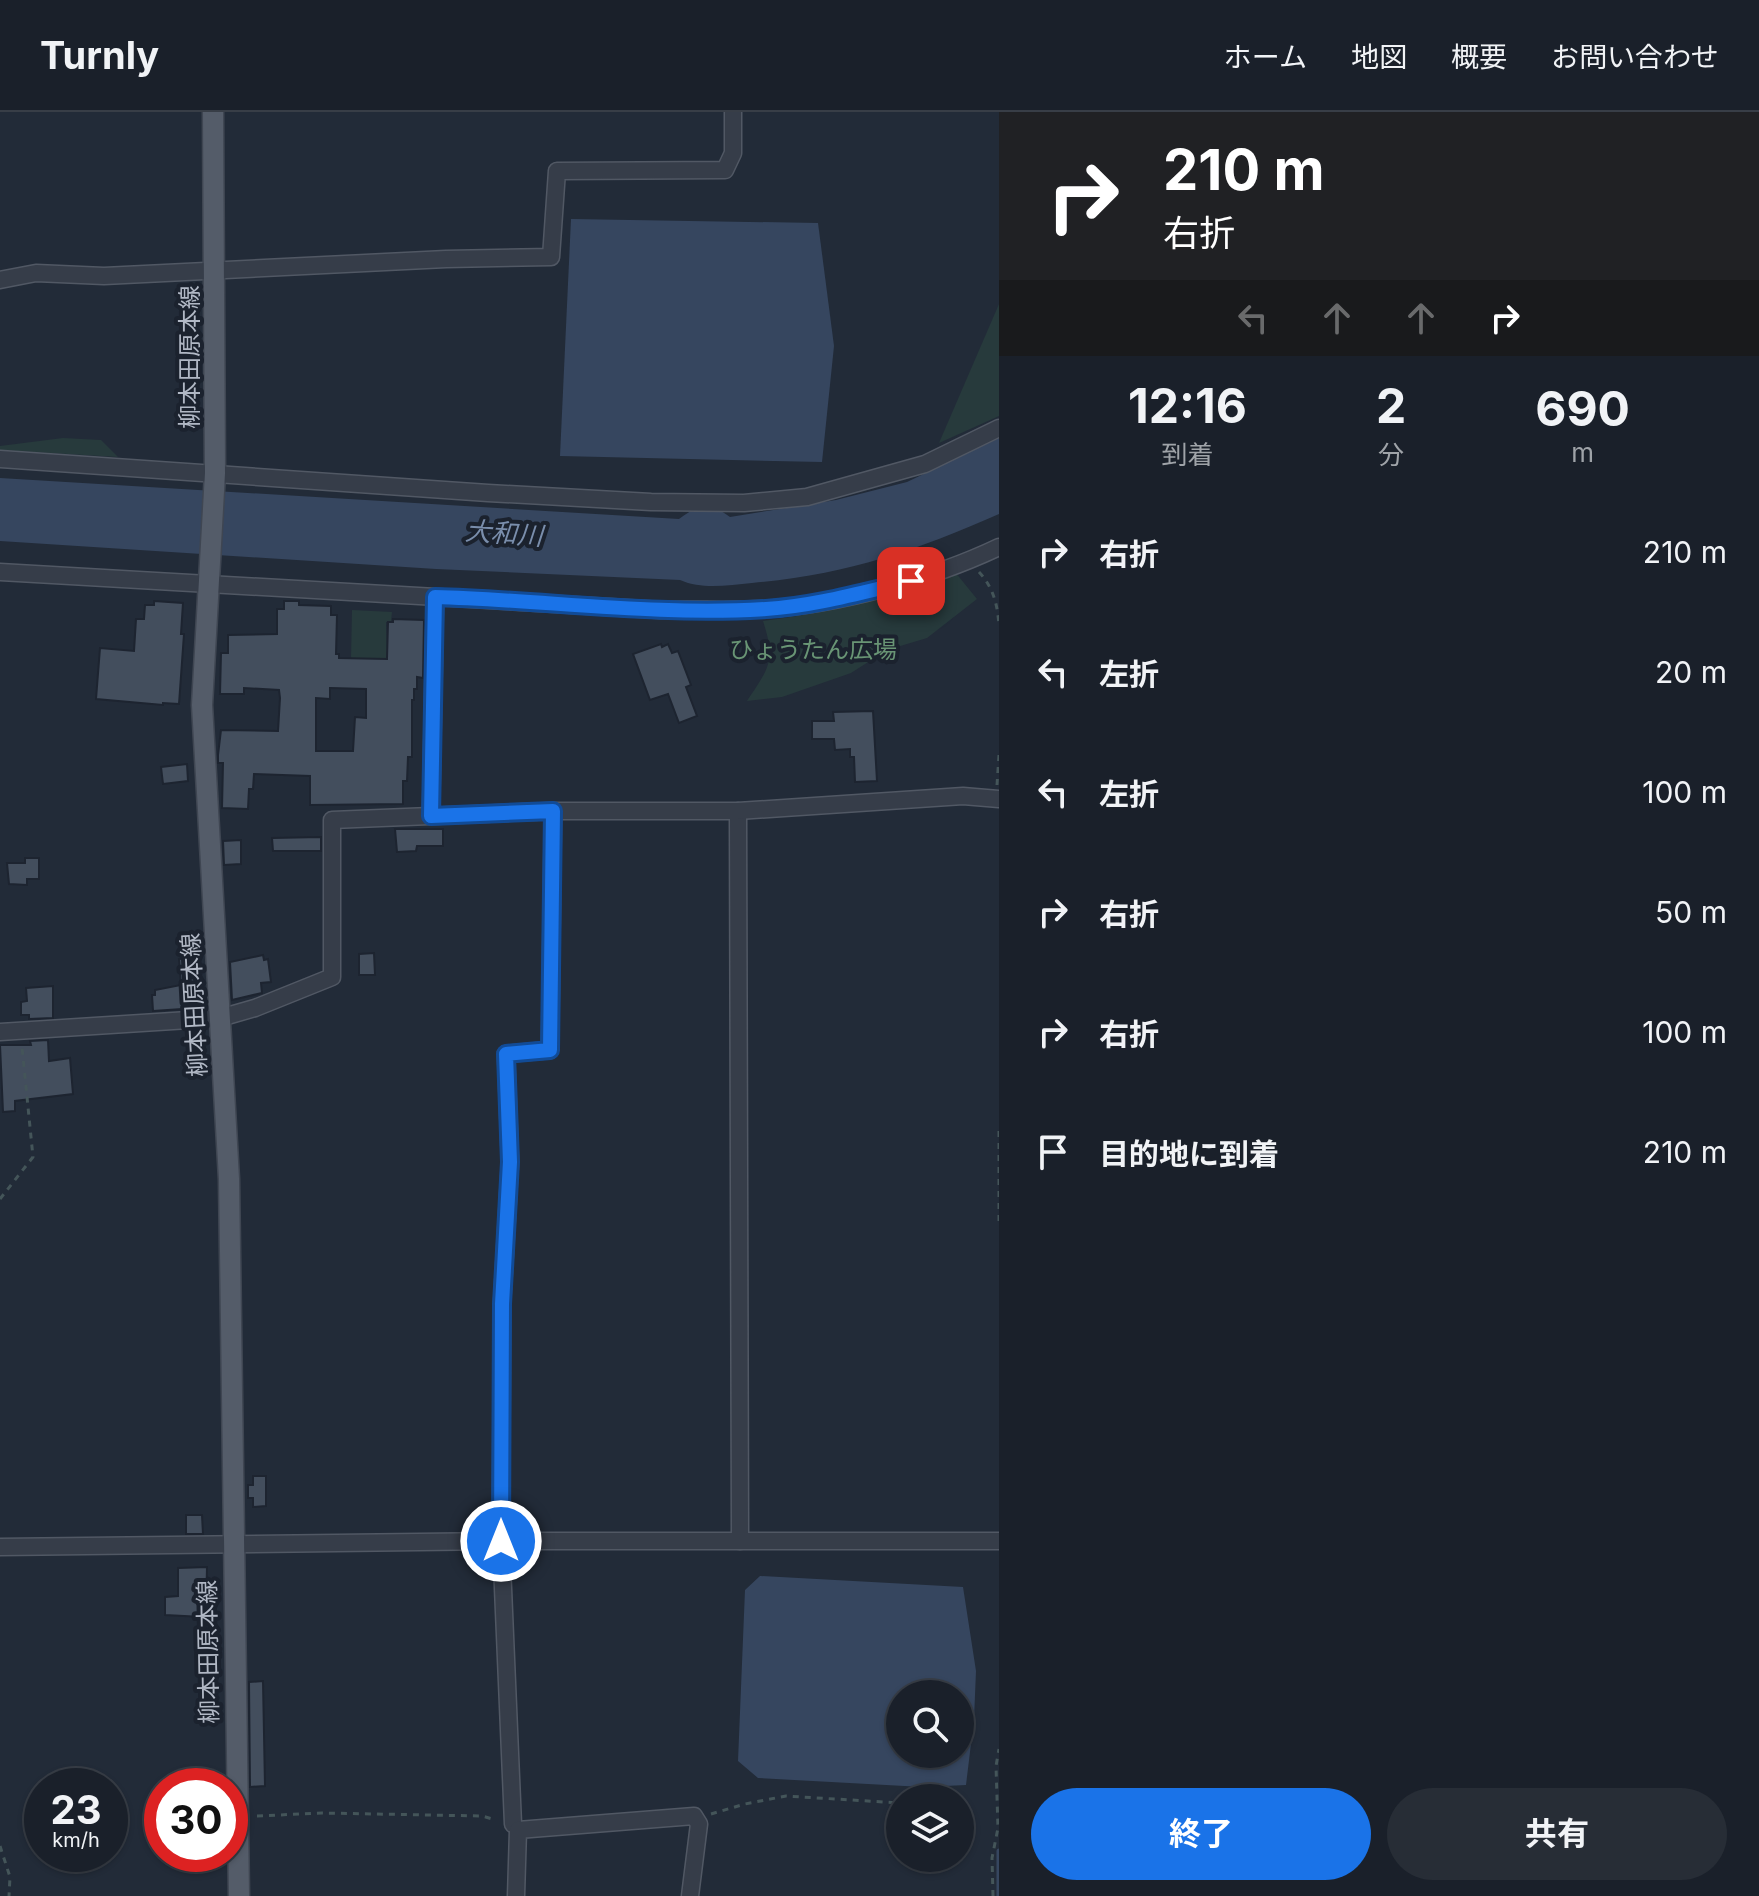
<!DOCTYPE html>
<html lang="ja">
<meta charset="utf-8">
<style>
:root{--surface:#1a202a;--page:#272d36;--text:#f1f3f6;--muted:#9fa3a8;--line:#383e47;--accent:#1a73e8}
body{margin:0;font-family:Inter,"Noto Sans JP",sans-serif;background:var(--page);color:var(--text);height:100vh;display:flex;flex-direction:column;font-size:30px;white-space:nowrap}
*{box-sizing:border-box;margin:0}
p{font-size:26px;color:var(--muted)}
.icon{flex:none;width:44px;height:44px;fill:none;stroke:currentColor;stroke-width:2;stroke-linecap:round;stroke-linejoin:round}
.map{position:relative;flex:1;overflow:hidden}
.side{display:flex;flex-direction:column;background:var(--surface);width:760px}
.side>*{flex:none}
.hud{background:#202124;color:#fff;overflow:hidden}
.tools{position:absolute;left:886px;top:1568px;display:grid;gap:16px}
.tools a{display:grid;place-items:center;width:88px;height:88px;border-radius:50%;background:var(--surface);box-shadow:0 2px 6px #0004,0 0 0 2px var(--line);font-size:40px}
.speed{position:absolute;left:24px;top:1656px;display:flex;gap:16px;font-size:40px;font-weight:700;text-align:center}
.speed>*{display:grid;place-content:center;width:104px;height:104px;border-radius:50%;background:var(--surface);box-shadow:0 2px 6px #0004,0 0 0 2px var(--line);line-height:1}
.speed small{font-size:20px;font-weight:400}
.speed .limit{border:12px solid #d22;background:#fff;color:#111}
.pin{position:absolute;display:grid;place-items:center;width:68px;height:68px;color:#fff;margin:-34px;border-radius:16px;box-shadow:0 4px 12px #0006}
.me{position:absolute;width:88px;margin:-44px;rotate:0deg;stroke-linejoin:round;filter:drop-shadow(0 0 6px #0008)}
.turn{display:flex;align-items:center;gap:28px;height:168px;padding:0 32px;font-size:36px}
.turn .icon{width:104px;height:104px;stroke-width:2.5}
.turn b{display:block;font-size:56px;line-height:68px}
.lanes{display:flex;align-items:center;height:76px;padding:0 32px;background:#0003;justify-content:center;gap:40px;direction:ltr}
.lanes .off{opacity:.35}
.eta{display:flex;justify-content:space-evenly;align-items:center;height:136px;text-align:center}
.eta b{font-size:48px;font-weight:700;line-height:56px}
.action{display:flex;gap:16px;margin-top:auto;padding:16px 32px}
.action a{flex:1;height:92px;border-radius:48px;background:var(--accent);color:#fff;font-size:32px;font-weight:700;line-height:92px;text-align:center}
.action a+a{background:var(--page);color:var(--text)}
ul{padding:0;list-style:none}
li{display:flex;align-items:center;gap:24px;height:120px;padding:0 32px}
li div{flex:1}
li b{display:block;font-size:30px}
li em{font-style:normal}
header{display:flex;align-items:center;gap:48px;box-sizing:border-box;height:112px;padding:0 40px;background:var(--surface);border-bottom:2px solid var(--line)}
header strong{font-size:38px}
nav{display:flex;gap:44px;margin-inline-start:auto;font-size:28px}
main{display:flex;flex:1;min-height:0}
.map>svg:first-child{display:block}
</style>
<header>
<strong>Turnly</strong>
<nav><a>ホーム</a><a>地図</a><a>概要</a><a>お問い合わせ</a></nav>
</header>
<main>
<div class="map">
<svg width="999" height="1784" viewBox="0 0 999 1784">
<rect width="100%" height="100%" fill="#222b38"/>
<g fill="#273a3c">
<polygon points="999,192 999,304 939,331"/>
<polygon points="63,326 101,328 118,345 0,338 0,334"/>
<path d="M955 460 977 487 927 526 887 538 851 561 782 585 747 589C769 556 776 549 763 509 829 500 894 487 955 460Z"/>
<polygon points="352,498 392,500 391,509 386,510 387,546 351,546"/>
</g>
<g fill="#36465f" fill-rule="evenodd">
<polygon points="571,107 818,111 834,234 822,350 560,344"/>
<path d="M999 326V402C915 439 845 463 752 471 728 473 703 478 680 468L436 457 0 429V366L679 407C700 392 708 389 730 405L836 388 907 370Z"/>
<path d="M760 1464 963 1475 976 1559 974 1607 966 1673 923 1675 758 1666 738 1649 745 1478ZM960 1582V1642H900V1582Z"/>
</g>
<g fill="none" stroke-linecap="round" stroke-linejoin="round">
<polyline stroke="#36465f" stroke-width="5" points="999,1784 999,1739"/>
</g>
<g fill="#434e5d" stroke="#1d2430" stroke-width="2" fill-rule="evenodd">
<polygon points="154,489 183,491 181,522 184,522 179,592 163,591 163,593 96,587 100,536 134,539 136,507 144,507 145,493 154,493"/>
<path d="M284 489H299V493L331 494V503H337L336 542H339V546L387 547 388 510H393V507L424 508 423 566 417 565V577H414V588H412V645H408L407 669H403V692L310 693V664L254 662 253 677H249L248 697 222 696 223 651H218V643L221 618 278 619 280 586 279 578 244 576V582H220L221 541H228V523L277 522V497H284ZM330 576 366 577V606L355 605 353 639H316V586L330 587Z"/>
<polygon points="661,532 662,535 668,532 672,541 678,539 691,573 686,575 697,604 679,611 668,582 650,588 633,542"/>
<polygon points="873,599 877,669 855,670 854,645 850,645 850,637 835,638 834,627 812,627 812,609 834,609 833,600"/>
<polygon points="187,652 188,669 163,672 161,655"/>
<polygon points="395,717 443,717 443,734 417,734 416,739 397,740"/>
<polygon points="321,725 321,739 273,739 272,726"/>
<polygon points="241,728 241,752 224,753 223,729"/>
<polygon points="25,746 39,746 39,767 27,767 27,773 9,772 7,751 25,751"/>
<polygon points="374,841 375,863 359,863 359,842"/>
<polygon points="263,843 264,848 268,847 271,870 261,871 262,881 232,888 230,850"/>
<polygon points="193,846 197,896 153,899 152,883 155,883 155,878 181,873 179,847"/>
<polygon points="53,874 53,906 29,907 29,903 21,903 21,890 27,889 26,876"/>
<polygon points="48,928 49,949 70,946 73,982 15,989 15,999 3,1000 0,933 31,933 30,929"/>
<polygon points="253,1364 266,1364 266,1394 253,1395 253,1386 248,1386 248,1373 253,1373"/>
<polygon points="186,1403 202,1403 203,1422 186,1422"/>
<polygon points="207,1455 206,1503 203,1505 165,1503 165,1485 178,1484 178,1456"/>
<polygon points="263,1569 265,1674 250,1675 249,1570"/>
</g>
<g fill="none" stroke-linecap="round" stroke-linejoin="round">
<defs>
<g id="minor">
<polyline points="0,168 36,161 104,164 446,147 551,145 557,59 725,58 733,41 733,0"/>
<polyline points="0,347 488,381 651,390 744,391 807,385 925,352 999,316"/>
<path d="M0 460 661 498C696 497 731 499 766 497 838 493 934 466 999 435"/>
<polyline points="738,699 740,1429"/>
<polyline points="431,704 435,485"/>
<polyline points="0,920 220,906 255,896 332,865 332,708 553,699 738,699 963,684 999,687"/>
<polyline points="0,1435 501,1429 999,1429"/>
<polyline points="513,1712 501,1429 502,1192 510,1050 506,942 550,938 553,699"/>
<polyline points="516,1784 518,1718 694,1704 699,1712 690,1784"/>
</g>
<polyline id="major" points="213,0 215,361 202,593 229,1067 239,1784"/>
</defs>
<use href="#minor" stroke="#515864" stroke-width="19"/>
<use href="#major" stroke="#3f4652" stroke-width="23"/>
<g stroke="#445559" stroke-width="3" stroke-dasharray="6 6" stroke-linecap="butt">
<path d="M979 460C994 476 998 495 999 515"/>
<polyline points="997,673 999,643"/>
<polyline points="999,1019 999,1112"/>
<polyline points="0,1087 33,1045 22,935"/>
<polyline points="960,1697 972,1699"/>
<polyline points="711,1702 745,1692 786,1684 900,1691"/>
<polyline points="257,1704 322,1701 482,1704 496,1708"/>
<polyline points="0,1734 10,1765 9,1784"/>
<polyline points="993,1784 992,1746 998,1716 996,1654 999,1637"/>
</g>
<use href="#minor" stroke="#363d49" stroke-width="16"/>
<use href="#major" stroke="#545c69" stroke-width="20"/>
</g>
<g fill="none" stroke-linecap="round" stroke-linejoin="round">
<defs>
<path id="route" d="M501 1429 502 1192 510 1050 506 942 550 938 553 699 431 704 435 485C545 488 656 504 766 497 815 494 863 480 911 469"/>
</defs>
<use href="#route" stroke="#114b97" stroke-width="20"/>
<use href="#route" stroke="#1a73e8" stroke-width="14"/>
</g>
<g text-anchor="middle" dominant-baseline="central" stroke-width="8" stroke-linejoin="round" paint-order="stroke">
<g font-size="24" fill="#b1b8c5" stroke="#1b222e">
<text transform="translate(189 245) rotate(-90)">柳本田原本線</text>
<text transform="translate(194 893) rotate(-93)">柳本田原本線</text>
<text transform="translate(208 1540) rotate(-91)">柳本田原本線</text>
</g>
<g font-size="24" fill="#699575" stroke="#1b222e">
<text x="813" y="537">ひょうたん広場</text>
</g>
<g font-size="26" font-style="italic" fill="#7a8eac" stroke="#1b222e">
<text transform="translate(504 421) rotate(4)">大和川</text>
</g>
</g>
</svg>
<div class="tools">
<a><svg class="icon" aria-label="search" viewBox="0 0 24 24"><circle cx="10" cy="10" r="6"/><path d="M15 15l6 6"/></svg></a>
<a><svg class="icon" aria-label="layers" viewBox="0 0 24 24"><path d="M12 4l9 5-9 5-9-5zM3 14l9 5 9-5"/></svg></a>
</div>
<div class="speed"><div>23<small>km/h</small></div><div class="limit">30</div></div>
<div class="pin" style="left:911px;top:469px;background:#d93025"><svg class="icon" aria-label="arrive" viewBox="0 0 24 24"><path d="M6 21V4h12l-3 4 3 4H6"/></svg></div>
<svg class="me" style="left:501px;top:1429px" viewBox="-20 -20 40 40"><circle r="17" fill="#1a73e8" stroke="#fff" stroke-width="3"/><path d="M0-11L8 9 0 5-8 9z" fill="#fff"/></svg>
</div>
<section class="side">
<div class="hud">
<div class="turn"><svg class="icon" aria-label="right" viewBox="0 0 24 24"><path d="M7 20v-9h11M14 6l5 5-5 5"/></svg><div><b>210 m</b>右折</div></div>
<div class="lanes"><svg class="icon off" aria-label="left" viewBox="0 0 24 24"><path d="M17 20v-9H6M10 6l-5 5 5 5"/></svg><svg class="icon off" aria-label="ahead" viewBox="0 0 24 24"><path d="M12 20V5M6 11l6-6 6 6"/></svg><svg class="icon off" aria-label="ahead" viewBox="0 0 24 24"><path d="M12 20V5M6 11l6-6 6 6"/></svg><svg class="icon" aria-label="right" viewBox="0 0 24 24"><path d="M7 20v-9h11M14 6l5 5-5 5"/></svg></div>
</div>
<div class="eta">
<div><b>12:16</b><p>到着</p></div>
<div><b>2</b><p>分</p></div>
<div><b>690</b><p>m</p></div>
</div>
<ul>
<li><svg class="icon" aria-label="right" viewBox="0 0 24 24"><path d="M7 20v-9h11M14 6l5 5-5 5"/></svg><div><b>右折</b></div><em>210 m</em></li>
<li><svg class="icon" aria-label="left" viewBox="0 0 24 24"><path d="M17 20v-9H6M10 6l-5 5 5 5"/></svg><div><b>左折</b></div><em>20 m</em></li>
<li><svg class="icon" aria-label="left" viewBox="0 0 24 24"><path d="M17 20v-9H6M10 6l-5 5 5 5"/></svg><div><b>左折</b></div><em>100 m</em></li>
<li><svg class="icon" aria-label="right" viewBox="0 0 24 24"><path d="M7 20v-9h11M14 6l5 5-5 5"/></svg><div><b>右折</b></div><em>50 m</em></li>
<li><svg class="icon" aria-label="right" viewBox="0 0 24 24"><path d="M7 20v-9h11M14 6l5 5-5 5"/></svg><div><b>右折</b></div><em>100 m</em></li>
<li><svg class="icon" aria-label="arrive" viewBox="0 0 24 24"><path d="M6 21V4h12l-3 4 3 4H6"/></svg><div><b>目的地に到着</b></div><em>210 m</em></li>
</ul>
<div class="action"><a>終了</a><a>共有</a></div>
</section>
</main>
